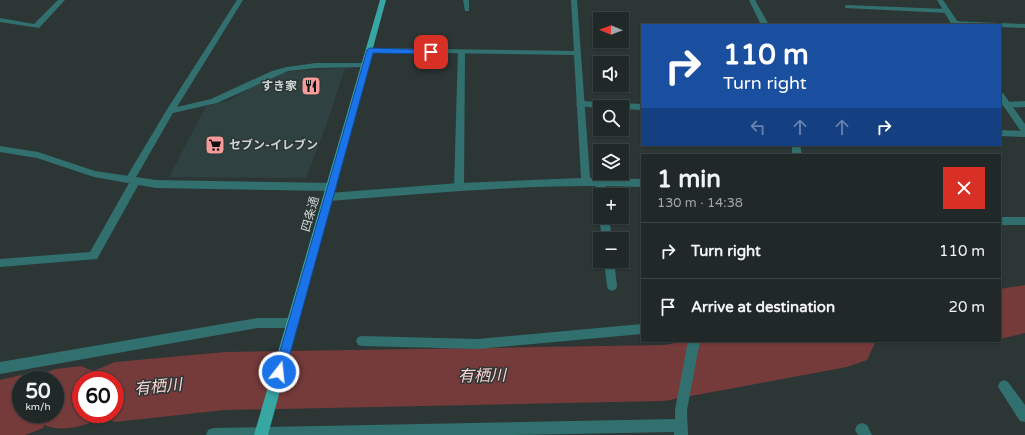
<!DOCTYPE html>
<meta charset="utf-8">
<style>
:root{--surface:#202828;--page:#283030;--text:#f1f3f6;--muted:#a2a6a8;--line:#3d4445}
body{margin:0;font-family:"Varela Round","Noto Sans JP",sans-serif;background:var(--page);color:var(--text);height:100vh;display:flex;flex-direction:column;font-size:15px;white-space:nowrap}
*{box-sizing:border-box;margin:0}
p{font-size:13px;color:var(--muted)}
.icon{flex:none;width:22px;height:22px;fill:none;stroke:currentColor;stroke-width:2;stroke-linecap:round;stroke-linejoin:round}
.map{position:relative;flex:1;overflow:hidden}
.side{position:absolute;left:641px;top:154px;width:360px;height:188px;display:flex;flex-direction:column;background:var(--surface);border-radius:0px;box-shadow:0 1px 3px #0004,0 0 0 1px var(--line)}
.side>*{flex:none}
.hud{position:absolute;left:641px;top:24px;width:360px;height:122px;border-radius:0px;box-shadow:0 1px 3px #0004,0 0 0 1px var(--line);background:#1a4fa0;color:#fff;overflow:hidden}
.needle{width:26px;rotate:271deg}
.buttons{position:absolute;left:593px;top:12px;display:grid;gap:8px}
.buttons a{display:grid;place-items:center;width:36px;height:36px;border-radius:0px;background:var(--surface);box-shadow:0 1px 3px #0004,0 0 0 1px var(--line);font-size:20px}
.speed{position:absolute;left:12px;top:371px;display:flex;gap:8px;font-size:20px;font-weight:700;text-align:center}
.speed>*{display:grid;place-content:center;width:52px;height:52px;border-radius:50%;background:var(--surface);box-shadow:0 1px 3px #0004,0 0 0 1px var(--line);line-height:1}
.speed small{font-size:10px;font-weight:400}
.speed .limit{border:6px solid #d22;background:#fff;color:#111}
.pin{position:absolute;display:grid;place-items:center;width:34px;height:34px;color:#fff;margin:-17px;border-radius:8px;box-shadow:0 2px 6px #0006}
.me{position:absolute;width:44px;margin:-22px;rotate:16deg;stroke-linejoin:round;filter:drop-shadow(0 0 3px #0008)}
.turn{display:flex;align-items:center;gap:14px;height:84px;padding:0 16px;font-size:18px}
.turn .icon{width:52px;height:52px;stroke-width:2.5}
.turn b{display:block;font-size:28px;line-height:34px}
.lanes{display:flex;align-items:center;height:38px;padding:0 16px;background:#0003;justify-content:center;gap:20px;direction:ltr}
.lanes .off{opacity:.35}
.round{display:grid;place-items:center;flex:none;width:42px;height:42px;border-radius:0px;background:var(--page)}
.head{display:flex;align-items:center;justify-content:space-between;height:68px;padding:0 16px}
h1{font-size:24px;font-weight:700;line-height:30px}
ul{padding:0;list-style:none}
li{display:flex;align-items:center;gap:12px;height:56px;padding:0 16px;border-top:1px solid var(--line)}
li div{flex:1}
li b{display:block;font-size:15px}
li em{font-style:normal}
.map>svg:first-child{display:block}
</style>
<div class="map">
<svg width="1025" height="435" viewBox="0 0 1025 435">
<rect width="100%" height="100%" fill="#2b3635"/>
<polygon fill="#2f4241" points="345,68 326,126 306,178 169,177 206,106 230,100 262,81 278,74 294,71"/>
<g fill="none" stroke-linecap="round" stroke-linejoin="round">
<g fill="#753a3a" fill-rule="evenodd">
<polygon points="1025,285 1025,333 1000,339 1000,289"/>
<path d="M686 341H876L867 360 847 367 664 401 225 410 115 422 103 417C85 426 63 433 44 425L43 428 25 435H0V380L21 375 32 380 33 378 55 369 81 366 93 371 115 362 225 352 664 345ZM21 380H55V414H21ZM81 380H115V414H81Z"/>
</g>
<g fill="#31706e" fill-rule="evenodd">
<polygon points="237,0 243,0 177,107 211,99 272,71 287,67 316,63 366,63 370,65 366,67 316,68 288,71 217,103 173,113 135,179 138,180 140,182 97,259 0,267 0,259 90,252 129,183 126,182 124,180 126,178 166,111"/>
<polygon points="463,0 469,0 469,11 465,11"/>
<polygon points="847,5 947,9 951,11 947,13 845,8 845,6"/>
<polygon points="951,21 1025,24 1025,28 1000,27 1000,25 953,25 950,23"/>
<polygon points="458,50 461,50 465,52 464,187 459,191 454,187"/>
<polygon points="580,101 642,104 642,110 622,109 622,107 600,108 577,106 576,104"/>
<polygon points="1025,101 1025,107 1006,108 1002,105 1006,102"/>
<polygon points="1000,130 1025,131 1025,137 1000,136"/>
<polygon points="600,178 605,181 607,195 600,195 600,198 597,195 595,181"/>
<polygon points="600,215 600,217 609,217 612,239 602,239 599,217"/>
<polygon points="604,261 614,261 617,286 616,289 612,291 608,289 607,286"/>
<polygon points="642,324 642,334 478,349 362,346 358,345 356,341 358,337 362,336 478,339"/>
<polygon points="1004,380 1008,382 1025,405 1025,422 1020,421 1000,390 998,386 1000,382"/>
</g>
<g fill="#31706e" fill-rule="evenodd">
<polygon points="58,0 65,0 39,28 0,22 0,18 34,24"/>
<path d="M571 0H577L590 178 642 179V187C537 183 433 193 329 201L326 200 324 197 326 194 329 193 459 183 581 178 574 55 370 52 366 50 370 48 574 51Z"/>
<polygon points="749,0 755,0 769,25 761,25"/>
<polygon points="937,0 943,0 960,25 952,25"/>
<polygon points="1000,92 1003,93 1025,124 1025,134 1022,133 1000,101"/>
<polygon points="792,145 800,145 802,155 792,155"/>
<polygon points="0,146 38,152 95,171 156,180 332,183 337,187 332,191 156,188 94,177 37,158 0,152"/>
<rect x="1000" y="217" width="25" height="8"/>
<polygon points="257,318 293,318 297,319 299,323 297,327 293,328 257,328 0,374 0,362"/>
<polygon points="688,341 700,341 687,410 688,435 674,435 674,432 517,435 206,435 208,430 213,428 675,419 675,410"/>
<polygon points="862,423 867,425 872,435 858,435 855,430 857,425"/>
</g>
<polygon fill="#38a6a3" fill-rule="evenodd" points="380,0 386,0 268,435 254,435"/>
</g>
<polygon fill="#1a73e8" stroke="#114b97" points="370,48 431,50 434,52 431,54 373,53 285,372 283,376 279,377 275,376 274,372 367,50"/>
<defs>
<symbol id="restaurant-square" viewBox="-11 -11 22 22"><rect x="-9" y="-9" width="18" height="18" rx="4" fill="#f59b9a" stroke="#2b3635"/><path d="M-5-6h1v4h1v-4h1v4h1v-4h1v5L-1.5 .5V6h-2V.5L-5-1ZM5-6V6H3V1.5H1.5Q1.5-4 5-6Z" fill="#111"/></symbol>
<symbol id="supermarket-square" viewBox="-11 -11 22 22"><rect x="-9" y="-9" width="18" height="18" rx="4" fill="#f59b9a" stroke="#2b3635"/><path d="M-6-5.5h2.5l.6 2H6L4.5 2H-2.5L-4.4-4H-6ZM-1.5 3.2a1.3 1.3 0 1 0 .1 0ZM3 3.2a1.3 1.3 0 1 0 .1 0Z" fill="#111"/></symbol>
</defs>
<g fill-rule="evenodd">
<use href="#restaurant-square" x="300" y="75" width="22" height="22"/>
<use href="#supermarket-square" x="204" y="134" width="22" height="22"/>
</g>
<g text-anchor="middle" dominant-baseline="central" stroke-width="3" stroke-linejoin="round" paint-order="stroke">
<g font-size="12" font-weight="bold" fill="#cdd3d3" stroke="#2b3635" text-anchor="end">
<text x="297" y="86">すき家</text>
<text x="229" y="145" text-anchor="start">セブン-イレブン</text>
</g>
<g font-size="12" fill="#cdd3d3" stroke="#2b3635">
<text transform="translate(310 214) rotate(-74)">四条通</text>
</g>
<g font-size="16" font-style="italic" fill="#fcd4d2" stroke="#2b3635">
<text transform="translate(482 376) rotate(-1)">有栖川</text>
<text transform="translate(158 387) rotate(-6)">有栖川</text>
</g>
</g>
</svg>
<div class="buttons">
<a><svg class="needle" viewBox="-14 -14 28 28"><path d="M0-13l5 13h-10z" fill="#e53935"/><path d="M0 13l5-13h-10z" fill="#a2a6a8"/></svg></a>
<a><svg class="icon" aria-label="sound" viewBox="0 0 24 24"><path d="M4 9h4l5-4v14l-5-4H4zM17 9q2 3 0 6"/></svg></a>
<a><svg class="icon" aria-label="search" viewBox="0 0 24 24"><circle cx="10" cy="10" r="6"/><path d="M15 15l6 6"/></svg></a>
<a><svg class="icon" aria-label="layers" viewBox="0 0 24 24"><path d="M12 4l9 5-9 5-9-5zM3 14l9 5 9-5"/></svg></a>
<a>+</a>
<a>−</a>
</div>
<div class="speed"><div>50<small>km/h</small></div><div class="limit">60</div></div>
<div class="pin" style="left:431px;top:52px;background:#d93025"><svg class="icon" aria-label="arrive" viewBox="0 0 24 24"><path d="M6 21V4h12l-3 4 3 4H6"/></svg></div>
<svg class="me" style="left:279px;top:372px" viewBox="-20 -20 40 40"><circle r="17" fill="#1a73e8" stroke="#fff" stroke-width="3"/><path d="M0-11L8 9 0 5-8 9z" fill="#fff"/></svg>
<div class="hud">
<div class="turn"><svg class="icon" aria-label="right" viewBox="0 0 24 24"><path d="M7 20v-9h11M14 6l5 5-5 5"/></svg><div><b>110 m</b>Turn right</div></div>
<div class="lanes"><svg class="icon off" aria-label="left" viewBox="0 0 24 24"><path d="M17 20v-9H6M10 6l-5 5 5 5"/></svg><svg class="icon off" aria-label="ahead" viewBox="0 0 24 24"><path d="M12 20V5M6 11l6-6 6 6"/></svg><svg class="icon off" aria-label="ahead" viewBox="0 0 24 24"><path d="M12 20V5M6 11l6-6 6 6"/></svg><svg class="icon" aria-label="right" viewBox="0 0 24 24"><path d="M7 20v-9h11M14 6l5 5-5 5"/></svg></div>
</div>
<section class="side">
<div class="head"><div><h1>1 min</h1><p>130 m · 14:38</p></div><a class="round" style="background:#d93025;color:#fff"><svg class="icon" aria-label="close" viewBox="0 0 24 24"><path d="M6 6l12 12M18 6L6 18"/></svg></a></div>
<ul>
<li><svg class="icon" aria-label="right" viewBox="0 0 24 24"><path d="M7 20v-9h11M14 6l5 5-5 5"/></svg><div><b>Turn right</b></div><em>110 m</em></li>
<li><svg class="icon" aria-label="arrive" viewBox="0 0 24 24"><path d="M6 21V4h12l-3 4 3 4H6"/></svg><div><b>Arrive at destination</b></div><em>20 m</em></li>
</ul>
</section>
</div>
